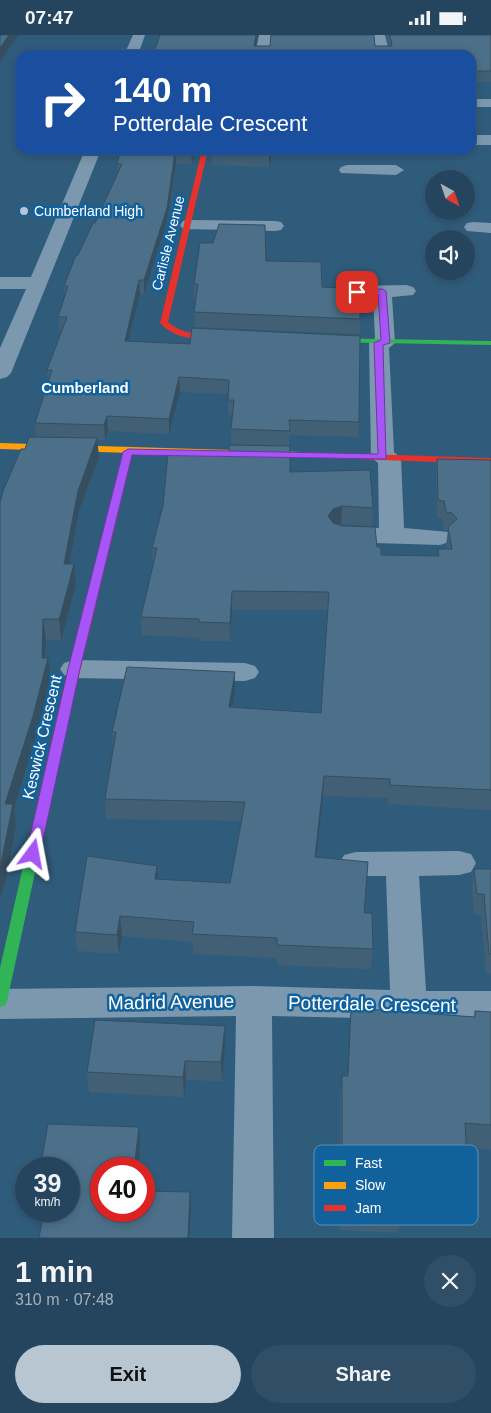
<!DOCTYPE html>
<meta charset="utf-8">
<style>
:root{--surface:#24455d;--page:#304f66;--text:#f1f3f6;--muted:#a3b1bc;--line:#415d72;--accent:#b7c6d1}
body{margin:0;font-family:Arial,sans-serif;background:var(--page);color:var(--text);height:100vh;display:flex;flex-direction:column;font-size:19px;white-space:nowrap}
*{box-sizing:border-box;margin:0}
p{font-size:16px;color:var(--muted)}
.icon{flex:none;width:28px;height:28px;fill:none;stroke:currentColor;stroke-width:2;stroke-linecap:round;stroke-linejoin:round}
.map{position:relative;height:1203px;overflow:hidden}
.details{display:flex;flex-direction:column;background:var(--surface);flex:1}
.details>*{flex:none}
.banner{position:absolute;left:15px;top:15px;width:461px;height:105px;border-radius:15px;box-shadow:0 2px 8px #0003,0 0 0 1px var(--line);background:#1a4fa0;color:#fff;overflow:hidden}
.needle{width:32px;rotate:140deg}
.tools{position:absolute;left:425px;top:135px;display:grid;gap:10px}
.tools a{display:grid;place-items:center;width:50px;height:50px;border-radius:50%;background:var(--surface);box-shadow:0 2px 8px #0003,0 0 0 1px var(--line);font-size:25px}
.speed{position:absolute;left:15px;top:1122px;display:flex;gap:10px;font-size:25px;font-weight:700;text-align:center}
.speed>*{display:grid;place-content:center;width:65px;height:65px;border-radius:50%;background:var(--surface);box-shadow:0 2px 8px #0003,0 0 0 1px var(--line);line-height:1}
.speed small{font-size:12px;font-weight:400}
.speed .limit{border:8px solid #d22;background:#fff;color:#111}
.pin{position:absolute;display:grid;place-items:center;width:42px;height:42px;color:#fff;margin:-21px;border-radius:10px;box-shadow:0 2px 8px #0006}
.me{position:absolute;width:55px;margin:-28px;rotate:13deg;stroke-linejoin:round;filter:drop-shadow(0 0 4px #0008)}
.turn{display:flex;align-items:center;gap:18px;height:105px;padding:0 15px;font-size:22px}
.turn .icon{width:65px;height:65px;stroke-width:2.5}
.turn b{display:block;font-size:35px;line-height:42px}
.round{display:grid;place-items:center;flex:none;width:52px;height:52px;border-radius:26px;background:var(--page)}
.headline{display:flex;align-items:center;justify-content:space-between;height:85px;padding:0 15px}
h1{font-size:30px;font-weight:700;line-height:38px}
.cta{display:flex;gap:10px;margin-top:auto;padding:10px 15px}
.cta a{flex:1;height:58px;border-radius:30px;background:var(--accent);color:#111;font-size:20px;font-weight:700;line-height:58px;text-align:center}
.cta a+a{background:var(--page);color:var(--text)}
.status{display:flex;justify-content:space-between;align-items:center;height:35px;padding:0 25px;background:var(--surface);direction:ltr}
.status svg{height:14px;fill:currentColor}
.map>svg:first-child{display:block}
</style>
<div class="status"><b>07:47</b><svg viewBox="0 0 49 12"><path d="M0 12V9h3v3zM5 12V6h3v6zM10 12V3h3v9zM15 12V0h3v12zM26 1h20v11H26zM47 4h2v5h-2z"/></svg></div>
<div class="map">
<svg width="491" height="1203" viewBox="0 0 491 1203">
<rect width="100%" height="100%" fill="#305c7c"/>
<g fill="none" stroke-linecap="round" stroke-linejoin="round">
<g fill="#7b98ae" fill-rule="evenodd">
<polygon points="133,0 145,0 138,20 124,20"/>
<polygon points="259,0 271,0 269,20 255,20"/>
<polygon points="373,0 385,0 390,20 376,20"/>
<rect x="471" y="64" width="20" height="8"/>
<rect x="471" y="100" width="20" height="10"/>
<polygon points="85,115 101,115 11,338 7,342 0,344 0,313 26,254 0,254 0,242 31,242"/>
<polygon points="347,130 396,130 404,135 396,140 341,138 339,135 341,132"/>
<polygon points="189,185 275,186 281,187 284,191 281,195 275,196 183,194 180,190 183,186"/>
<polygon points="473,187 491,188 491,198 467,196 464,192 467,188"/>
<polygon points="406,250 413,252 416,256 413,260 392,262 395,308 389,313 394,417 401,423 404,493 449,497 453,502 449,507 440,510 342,507 333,504 329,499 333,494 342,491 379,493 378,428 371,422 369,308 375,303 373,262 350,261 347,257 350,253 357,251"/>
<polygon points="74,625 245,628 255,631 259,637 255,643 245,646 74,643 64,640 60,634 64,628"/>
<polygon points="459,816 471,819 476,828 471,837 459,840 419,841 426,956 491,956 491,986 272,981 274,1203 232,1203 236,981 0,984 0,954 254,951 390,955 386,841 356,841 344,838 339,829 344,820 356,817"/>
</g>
<g fill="#30b455" fill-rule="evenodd">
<polygon points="320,303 491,306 491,310 323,307 319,305"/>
<polygon points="65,669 71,673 7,966 5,970 0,972 0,933 59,673"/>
</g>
<polygon fill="#ff9f0a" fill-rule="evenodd" points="0,408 301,417 306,420 301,423 0,414"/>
<g fill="#e5322d" fill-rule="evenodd">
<path d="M202 115H208L168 287C188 305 210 295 233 299V303H230C206 304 178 308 160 288Z"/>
<polygon points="128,414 133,417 71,673 65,677 59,673 123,417"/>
<polygon points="301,417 491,423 491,429 298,422 296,420"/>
</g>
</g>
<g fill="#416076">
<polygon points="258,0 256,11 389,11 386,0 491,0 491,47 471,47 471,20 153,20"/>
<polygon points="121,115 196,115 192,129 176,129 167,186 144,259 140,259 129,306 359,387 358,402 289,400 289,411 231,409 231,394 233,380 228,380 228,359 180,357 169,399 108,396 105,405 97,405 99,422 79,476 70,529 74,529 76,549 63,599 61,605 46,605 45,623 48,623 51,645 36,702 14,774 16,791 6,845 25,414 36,402 35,388 48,348 47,335 61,296 59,296 58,282 65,261 64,251 78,220 95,188 118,138 117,129"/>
<polygon points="212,115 310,115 309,121 272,119 269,132 212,130"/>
<polygon points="266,226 322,252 358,263 360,284 360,299 195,292 194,277 196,263 194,263 194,249"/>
<polygon points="437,424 491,425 491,775 388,769 388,763 323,761 316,822 364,878 373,914 371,934 277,930 277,923 193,919 193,907 122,901 119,919 77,916 75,897 158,844 230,848 241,786 106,784 105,764 113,712 112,697 235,656 232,672 321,678 328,575 232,575 230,606 200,606 200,603 142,600 141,582 153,530 152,513 290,437 373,473 372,491 341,489 339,490 377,512 381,520 437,521 438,514 447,514 446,510 448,495 444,495 442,483 437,483 436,441"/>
<polygon points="474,834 491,834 491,939 486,938 481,879 474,879 472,854"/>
<polygon points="351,973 474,982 475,976 491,977 491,1115 466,1112 468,1142 464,1166 400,1163 401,1174 398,1198 340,1195 340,1065 342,1041 348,1041"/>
<polygon points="225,991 225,1010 222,1046 186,1045 184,1062 89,1057 87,1037"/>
</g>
<g fill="#354e60">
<polygon points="9,0 18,0 0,27 0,13"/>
<polygon points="256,0 258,0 254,20 254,11"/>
<polygon points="192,115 196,115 192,129 191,117"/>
<polygon points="270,115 273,115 272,119 269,132 269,120"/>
<polygon points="175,117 176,129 167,186 144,259 144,245"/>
<polygon points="139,245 140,259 125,320 125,306"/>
<polygon points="179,342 180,357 169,399 169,384"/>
<polygon points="107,381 108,396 105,405 104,390"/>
<polygon points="97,403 99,422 79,476 66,549 64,529 78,456"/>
<polygon points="342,471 341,489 332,492 328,481 333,474"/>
<polygon points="74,529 76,549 63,599 61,605 59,584"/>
<polygon points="232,556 232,575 230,606 230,588"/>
<polygon points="43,584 46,605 44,638 48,623 51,645 36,702 14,774 16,791 6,845 0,864 0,830 5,769 42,623"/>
<polygon points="235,637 235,656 229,691 229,672"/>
<polygon points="324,741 323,761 314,842 315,822"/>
<polygon points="157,831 158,851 155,844"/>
<polygon points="120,881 122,901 119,919 117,900"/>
<polygon points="225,991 225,1010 222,1046 221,1027"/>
<polygon points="185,1026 186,1045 184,1062 183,1042"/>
<polygon points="139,1092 140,1110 138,1134 134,1134"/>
<polygon points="190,1157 191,1175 189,1203 188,1203"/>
</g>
<g fill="#4c7089" stroke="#354e60">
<polygon points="0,0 9,0 0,13"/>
<polygon points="160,0 256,0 254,11 270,11 271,0 374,0 375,11 392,11 390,0 491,0 491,36 471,36 471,20 153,20"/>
<polygon points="121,115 192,115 191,117 175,117 167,173 144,245 139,245 125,306 190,309 192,293 360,301 359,387 289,385 290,396 231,394 234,365 228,365 229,345 179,342 169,384 107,381 104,390 35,388 52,335 47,335 67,282 58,282 68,251 64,251 76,220 78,220 93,188 95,188 122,129 117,129"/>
<polygon points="212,115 270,115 269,120 211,118"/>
<polygon points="219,189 265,190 266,226 321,227 322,252 358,254 358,263 360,263 360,284 194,277 198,249 194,249 200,208 213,208"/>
<polygon points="29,402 97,403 78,456 64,529 74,529 61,578 59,584 43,584 42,623 48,623 33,681 5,769 13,769 2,823 0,830 0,468 3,456 21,414 25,414"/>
<polygon points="229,410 290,411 290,437 370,435 373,473 342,471 333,474 328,481 333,488 342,491 375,492 377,512 381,512 381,520 439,521 438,514 452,514 448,492 457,484 452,478 446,477 444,466 438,465 437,424 491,425 491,755 390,750 390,744 324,741 315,822 368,827 364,878 372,878 373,914 277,910 277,903 192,899 194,887 120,881 117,900 75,897 87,821 157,831 155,844 230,848 245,767 105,764 116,697 112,697 127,632 235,637 229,672 321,678 329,557 232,556 230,588 199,587 199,584 141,582 157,513 152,513 163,471 168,418 229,418"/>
<polygon points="474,834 491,834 491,919 489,919 484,859 477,859"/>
<polygon points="351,973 475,982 475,976 491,977 491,1090 465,1088 468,1142 399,1139 401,1174 342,1171 342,1041 348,1041"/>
<polygon points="95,985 225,991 221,1027 185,1026 183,1042 87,1037"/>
<polygon points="48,1089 139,1092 134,1134 101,1134 101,1176 144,1176 144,1156 190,1157 188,1203 39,1203 44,1176 69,1176 69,1134 40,1134"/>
</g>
<polygon fill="#a855f7" stroke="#6d37a1" points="382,254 386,256 390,308 383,310 386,424 132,420 80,634 40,819 33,824 28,822 26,819 68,634 123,417 128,414 378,419 374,308 381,305 378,259 357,260 353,257 357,255"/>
<circle fill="#b7c6d1" stroke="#11619c" stroke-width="2" cx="24" cy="176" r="5"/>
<g text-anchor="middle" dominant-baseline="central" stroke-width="5" stroke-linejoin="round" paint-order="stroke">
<g font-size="14" fill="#fff" stroke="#11619c" text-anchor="start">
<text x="34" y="176">Cumberland High</text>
</g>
<g font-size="14" fill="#fff" stroke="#11619c">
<text transform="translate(168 208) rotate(-76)">Carlisle Avenue</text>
</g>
<g font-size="15" font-weight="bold" fill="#fff" stroke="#11619c">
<text x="85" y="352">Cumberland</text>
</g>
<g font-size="16" fill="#fff" stroke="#11619c">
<text transform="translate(42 702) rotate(-77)">Keswick Crescent</text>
</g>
<g font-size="19" fill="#fff" stroke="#11619c">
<text transform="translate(171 967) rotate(-1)">Madrid Avenue</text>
<text transform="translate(372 969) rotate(1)">Potterdale Crescent</text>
</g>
</g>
<rect x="314" y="1110" width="164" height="80" rx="8" fill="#11619c" stroke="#5890ba" stroke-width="1"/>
<rect x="324" y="1125" width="22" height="6" fill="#30b455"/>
<rect x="324" y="1147" width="22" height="7" fill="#ff9f0a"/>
<rect x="324" y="1170" width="22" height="6" fill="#e5322d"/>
<g font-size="14" fill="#fff">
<text x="355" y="1133">Fast</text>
<text x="355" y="1155">Slow</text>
<text x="355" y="1178">Jam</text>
</g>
</svg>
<div class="tools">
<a><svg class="needle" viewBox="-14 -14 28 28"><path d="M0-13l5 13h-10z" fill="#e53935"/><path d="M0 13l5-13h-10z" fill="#a3b1bc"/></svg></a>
<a><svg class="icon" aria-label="sound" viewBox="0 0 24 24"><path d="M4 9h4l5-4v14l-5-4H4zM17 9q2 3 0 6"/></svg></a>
</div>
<div class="speed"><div>39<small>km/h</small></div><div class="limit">40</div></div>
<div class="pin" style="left:357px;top:257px;background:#d93025"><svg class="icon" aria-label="arrive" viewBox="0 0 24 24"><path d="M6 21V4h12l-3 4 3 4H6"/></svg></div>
<svg class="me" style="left:33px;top:819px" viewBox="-20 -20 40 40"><path d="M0-17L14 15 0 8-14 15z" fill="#a855f7" stroke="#fff" stroke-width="4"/></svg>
<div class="banner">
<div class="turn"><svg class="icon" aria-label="right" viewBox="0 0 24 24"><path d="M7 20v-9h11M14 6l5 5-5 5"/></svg><div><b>140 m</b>Potterdale Crescent</div></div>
</div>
</div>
<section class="details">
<div class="headline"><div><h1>1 min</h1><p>310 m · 07:48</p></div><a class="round"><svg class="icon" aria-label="close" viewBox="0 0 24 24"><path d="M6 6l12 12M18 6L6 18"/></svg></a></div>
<div class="cta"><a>Exit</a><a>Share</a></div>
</section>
